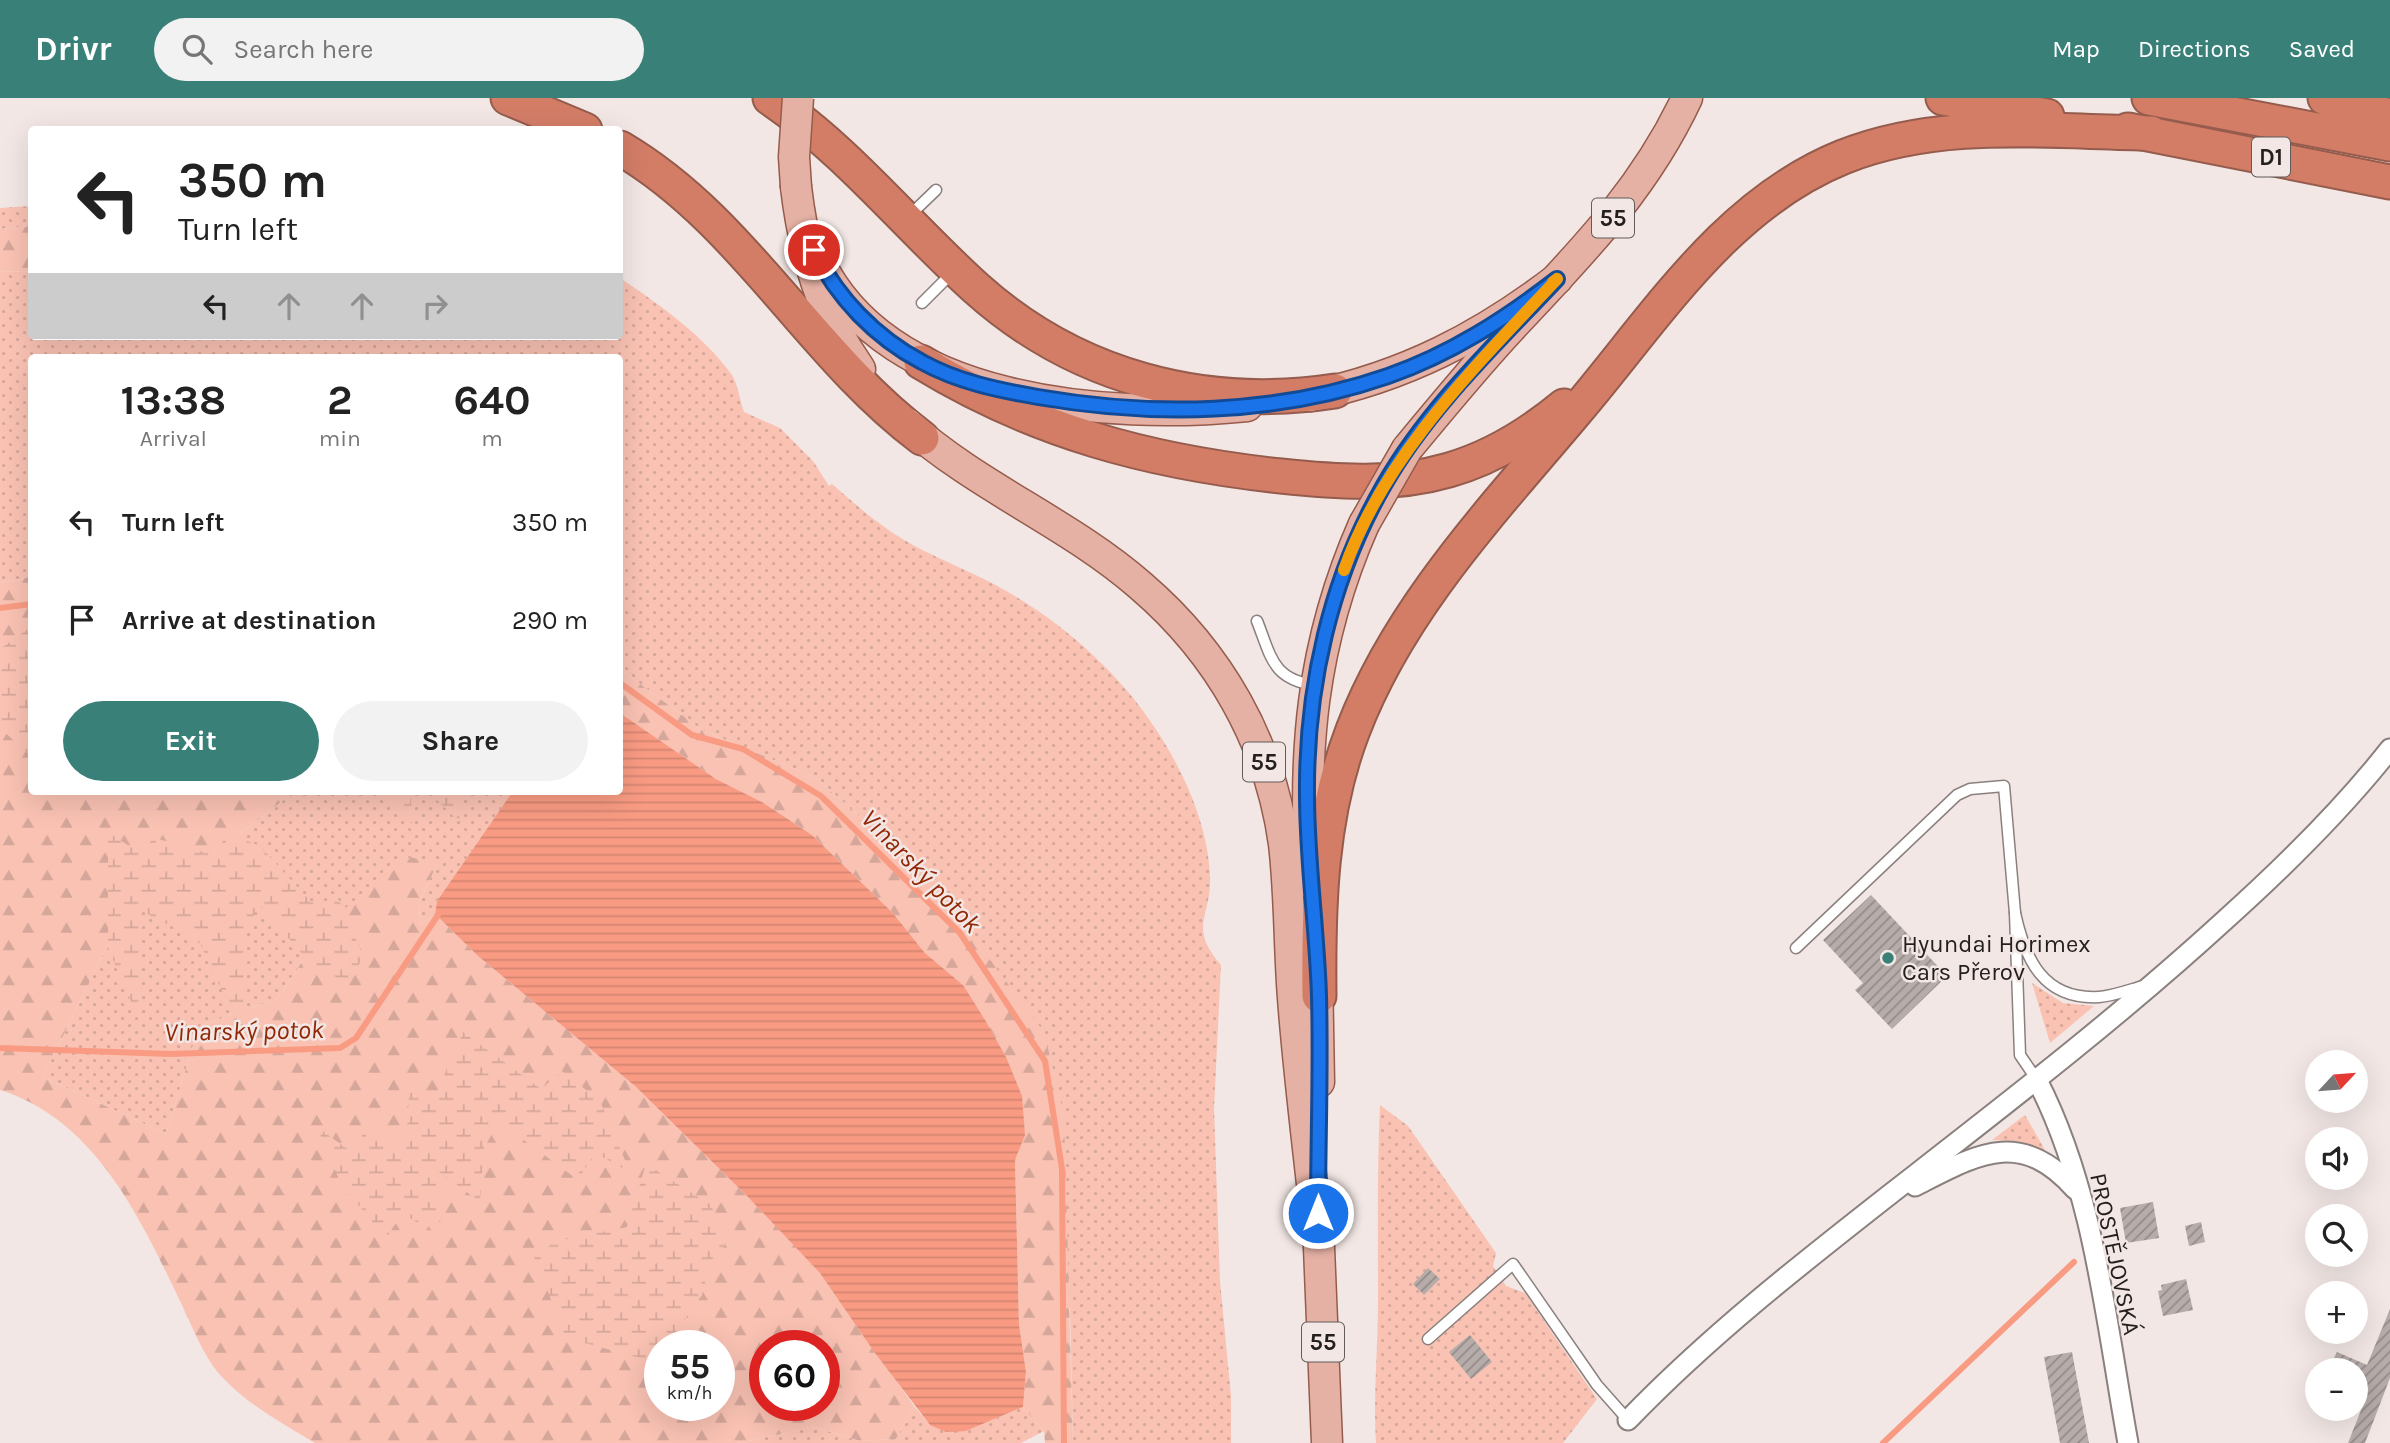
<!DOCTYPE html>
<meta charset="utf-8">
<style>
:root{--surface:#fff;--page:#f2f2f2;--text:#222;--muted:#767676;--accent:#398078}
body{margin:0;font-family:Karla,sans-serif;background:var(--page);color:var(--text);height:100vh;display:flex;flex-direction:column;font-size:26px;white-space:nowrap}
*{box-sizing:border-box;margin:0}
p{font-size:23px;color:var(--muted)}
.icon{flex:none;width:38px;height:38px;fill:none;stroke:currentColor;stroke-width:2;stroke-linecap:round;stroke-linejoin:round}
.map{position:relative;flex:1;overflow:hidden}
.panel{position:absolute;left:28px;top:256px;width:595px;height:441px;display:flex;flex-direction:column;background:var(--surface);border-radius:7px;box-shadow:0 7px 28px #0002}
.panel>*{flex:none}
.banner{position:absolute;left:28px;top:28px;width:595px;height:214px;border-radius:7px;box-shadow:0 7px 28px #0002;background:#fff;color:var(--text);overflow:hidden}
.needle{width:46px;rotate:64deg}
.buttons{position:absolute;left:2305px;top:952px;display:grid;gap:14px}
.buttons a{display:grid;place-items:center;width:63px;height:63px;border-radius:50%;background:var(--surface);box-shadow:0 7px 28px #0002;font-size:35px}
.speed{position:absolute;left:644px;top:1232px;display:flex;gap:14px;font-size:35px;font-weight:700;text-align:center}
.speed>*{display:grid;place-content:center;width:91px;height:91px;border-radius:50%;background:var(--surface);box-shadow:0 7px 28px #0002;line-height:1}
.speed small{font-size:18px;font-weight:400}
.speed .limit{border:10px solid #d22;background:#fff;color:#111}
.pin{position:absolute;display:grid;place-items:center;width:60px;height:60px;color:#fff;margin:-30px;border:4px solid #fff;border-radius:50%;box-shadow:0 2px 7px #0007}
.me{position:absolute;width:77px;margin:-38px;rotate:0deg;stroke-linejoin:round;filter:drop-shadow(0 0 5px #0008)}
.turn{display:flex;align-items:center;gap:24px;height:147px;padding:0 35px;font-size:32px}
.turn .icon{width:91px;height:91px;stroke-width:2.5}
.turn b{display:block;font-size:49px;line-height:60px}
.lanes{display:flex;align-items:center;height:66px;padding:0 35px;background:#0003;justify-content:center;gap:35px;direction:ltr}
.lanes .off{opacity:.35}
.eta{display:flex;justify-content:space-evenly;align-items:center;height:119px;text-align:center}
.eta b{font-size:42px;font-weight:700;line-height:49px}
.action{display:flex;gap:14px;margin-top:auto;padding:14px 35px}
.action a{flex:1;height:80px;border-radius:42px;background:var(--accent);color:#fff;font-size:28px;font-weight:700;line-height:80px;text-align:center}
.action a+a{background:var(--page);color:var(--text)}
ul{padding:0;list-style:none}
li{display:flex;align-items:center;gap:21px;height:98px;padding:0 35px}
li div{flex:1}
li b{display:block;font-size:26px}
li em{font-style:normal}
header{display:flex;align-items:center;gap:42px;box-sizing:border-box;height:98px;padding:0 35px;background:var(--accent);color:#fff}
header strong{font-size:33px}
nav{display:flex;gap:38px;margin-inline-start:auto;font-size:24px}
.search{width:490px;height:63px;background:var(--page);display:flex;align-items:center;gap:18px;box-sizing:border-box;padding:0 24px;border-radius:38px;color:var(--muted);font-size:26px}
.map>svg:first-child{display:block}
</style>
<header>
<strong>Drivr</strong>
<div class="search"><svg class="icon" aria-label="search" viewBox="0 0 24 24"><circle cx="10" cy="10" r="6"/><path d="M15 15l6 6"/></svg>Search here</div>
<nav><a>Map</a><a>Directions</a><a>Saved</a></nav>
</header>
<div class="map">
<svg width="2390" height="1345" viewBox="0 0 2390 1345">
<defs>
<pattern id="grass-dots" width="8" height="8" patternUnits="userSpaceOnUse" patternTransform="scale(1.75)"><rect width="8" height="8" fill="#f9c2b3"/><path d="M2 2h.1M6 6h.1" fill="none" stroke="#d5a69a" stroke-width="1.8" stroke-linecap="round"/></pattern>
<pattern id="forest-firs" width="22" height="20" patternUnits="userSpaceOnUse" patternTransform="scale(1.75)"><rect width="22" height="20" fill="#f9c2b3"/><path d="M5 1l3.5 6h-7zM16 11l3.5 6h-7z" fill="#d5a69a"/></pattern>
<pattern id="wetland-marsh" width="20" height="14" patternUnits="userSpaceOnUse" patternTransform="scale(1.75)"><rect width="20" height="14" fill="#f9c2b3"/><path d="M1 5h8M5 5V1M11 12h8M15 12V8" fill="none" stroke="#d5a69a"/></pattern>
<pattern id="water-rules" width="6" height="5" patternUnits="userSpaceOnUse" patternTransform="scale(1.75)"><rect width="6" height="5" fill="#f99b83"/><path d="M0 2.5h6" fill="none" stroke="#d58571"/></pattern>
<pattern id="building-hatch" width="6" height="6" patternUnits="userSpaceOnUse" patternTransform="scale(1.75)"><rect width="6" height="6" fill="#b6aca9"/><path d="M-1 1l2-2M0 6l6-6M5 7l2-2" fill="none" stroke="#948b89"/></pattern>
</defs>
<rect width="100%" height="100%" fill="#f2e7e4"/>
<g fill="url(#grass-dots)">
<polygon points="31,108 31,128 0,131 0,110"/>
<path d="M31 173 32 238H620V180C659 206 704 238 732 277 738 287 740 303 744 314L780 330 813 363 829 388 832 386C857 408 883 431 913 447 944 464 978 476 1008 494 1064 526 1120 576 1155 630 1183 672 1208 726 1210 778 1212 819 1187 828 1221 867L1214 1010 1220 1183 1231 1298V1345H1073L1070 1211 927 778 816 680 702 632 620 571V259H32L31 479 0 485V174Z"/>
<polygon points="290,693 513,693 437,803 435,816 419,827 420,803 437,766 330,822 277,901 199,928 166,1036 43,979 115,832 290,697"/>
<polygon points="2032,885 2063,905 2094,908 2050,945"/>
<path d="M1380 1007 1408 1028 1496 1155 1493 1168 1506 1188 1525 1195 1597 1301 1563 1345H1376C1373 1298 1378 1252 1378 1206 1378 1139 1377 1073 1380 1007Z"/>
<polygon points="2025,1017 2046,1054 2017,1043 1992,1042"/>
<polygon points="914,1308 930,1327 966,1333 1023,1309 1044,1333 1021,1345 737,1345 815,1329 860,1343 896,1341"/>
</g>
<g fill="url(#forest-firs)" fill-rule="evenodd">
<polygon points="31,128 31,173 0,174 0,131"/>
<path d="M31 479 32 693H290V697L115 832 43 979 166 1036 199 928 277 901 330 822 410 759 437 766 420 803 419 827 435 816 478 858 635 988 747 1098 820 1174 914 1308 896 1341 860 1343 815 1329 737 1345H315C284 1326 248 1307 223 1280 203 1259 192 1227 179 1201 140 1119 94 1021 0 992V485ZM660 1248H719V1307H660ZM765 1248H824V1307H765Z"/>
<polygon points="620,571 702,632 816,680 927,778 1044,934 1064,1017 1073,1345 1045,1345 1044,1333 1023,1309 1026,1274 1019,1226 1015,1062 1025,1037 1022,998 1006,959 985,922 963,887 925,855 892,814 812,737 762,704 716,681 620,615"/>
</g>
<g fill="url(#wetland-marsh)">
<polygon points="28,531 32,537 31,658 0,630 0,551"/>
<polygon points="378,693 410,693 413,727"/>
<polygon points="428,693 462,693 459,724"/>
<polygon points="108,734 138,754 155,740 214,757 228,735 260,748 311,804 339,802 364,860 345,884 309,864 259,806 246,834 247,947 199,843 142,813 142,929 108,850"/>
<polygon points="463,934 541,991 562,973 600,1003 630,1074 595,1055 578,1082 499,1024 484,1050 480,1104 438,1073 441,1137 402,1116 386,1140 341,1086 317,1029 353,1055 368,1026 406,1054 409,995 437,994"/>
<polygon points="646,1066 711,1107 726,1147 711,1162 702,1197 666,1248 660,1248 660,1257 655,1264 566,1240 534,1158 557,1143 627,1129"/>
</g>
<polygon fill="url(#water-rules)" points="620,615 716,681 762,704 812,737 892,814 925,855 963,887 985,922 1006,959 1022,998 1025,1037 1015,1062 1019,1226 1026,1274 1023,1309 966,1333 946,1334 930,1327 875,1255 820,1175 747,1098 635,988 478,858 435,816 437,803 513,693 620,693"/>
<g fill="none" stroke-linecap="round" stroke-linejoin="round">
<g stroke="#f99b83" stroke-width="6">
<polyline points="0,510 32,506"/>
<polyline points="620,585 692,637 743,651 821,698 960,835 1045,963 1062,1071 1064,1345"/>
<polyline points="0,950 171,956 340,950 356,940 440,814"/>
<polyline points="1883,1345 2074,1164"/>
</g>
</g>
<g fill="url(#building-hatch)">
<polygon points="1871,797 1947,878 1892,931 1855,892 1863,885 1823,842"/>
<polygon points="2153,1104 2159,1140 2126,1145 2120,1110"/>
<polygon points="2201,1124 2205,1144 2189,1148 2185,1128"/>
<polygon points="1428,1170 1440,1181 1424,1197 1413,1186"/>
<polygon points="2186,1181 2193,1212 2163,1218 2158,1193 2162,1192 2161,1187"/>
<polygon points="2390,1211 2390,1280 2365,1345 2348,1345 2365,1302 2356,1298 2356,1272 2328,1272 2337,1254 2367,1267"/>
<polygon points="1470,1237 1492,1264 1471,1281 1449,1254"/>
<polygon points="2072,1254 2083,1313 2089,1345 2060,1345 2044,1259"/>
</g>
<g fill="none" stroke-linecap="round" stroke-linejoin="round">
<defs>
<g id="service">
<polyline points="909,118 936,92"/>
<polyline points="922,205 953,174"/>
<path d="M1257 523C1271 558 1272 581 1314 587"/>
<polyline points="1796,850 1957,697 1970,691 2004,688 2015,815"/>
<path d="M2037 982 2020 957 2015 815C2025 861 2043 902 2099 899 2113 898 2129 892 2143 888"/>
<polyline points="1428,1241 1513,1166 1597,1287 1628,1322"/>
</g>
<g id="minor">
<path d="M2037 982C2094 1092 2106 1224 2128 1345"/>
<path d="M1915 1088C1976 1057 2020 1029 2075 1091"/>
<path d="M1628 1322C1709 1238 1801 1166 1893 1094 2006 1006 2119 919 2225 822 2284 769 2341 713 2390 651"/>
</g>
<g id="primary">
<path d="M796 89C804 156 821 216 860 271"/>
<path d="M819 163C888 306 1109 322 1247 308"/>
<path d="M1310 298C1404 279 1481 239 1557 181"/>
<path d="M906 325C977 389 1069 425 1141 488 1219 555 1270 644 1284 746 1290 797 1289 849 1293 900 1299 981 1310 1062 1318 1142"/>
<path d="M1407 351C1440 311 1473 271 1508 233 1578 158 1643 94 1687 0"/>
<path d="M1311 785C1302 656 1311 546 1364 426"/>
<polyline points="1317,873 1319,984"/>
<polyline points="1318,1125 1327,1345"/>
</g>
<g id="motorway">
<polyline points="508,0 585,32"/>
<path d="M770 0C848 53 906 127 976 190 1075 279 1204 313 1335 293"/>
<polyline points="1943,0 2047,18"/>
<polyline points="2149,0 2390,46"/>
<polyline points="2325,0 2390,18"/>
<polyline points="2128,32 2390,84"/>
<path d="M620 50C743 122 809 255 922 340"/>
<path d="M921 264C1034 333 1149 364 1281 378 1337 384 1394 388 1449 372 1491 360 1530 336 1564 308"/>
<path d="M1319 898C1318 808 1320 717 1353 632 1400 509 1494 411 1577 312 1656 219 1726 106 1843 59 1940 20 2049 34 2151 35"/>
</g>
</defs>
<use href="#service" stroke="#8a807e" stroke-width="13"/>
<use href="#minor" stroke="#8a807e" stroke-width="23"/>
<use href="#primary" stroke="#955c4d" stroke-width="33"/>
<use href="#motorway" stroke="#955c4d" stroke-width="37"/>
<use href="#service" stroke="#fff" stroke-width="10"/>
<use href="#minor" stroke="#fff" stroke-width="19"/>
<use href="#primary" stroke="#e5b1a4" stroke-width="30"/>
<use href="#motorway" stroke="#d37d67" stroke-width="33"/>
<defs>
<g id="primary-bridge">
<polyline points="796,89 794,59 798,0"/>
<polyline points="1364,426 1407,351"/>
</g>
</defs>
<use href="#primary-bridge" stroke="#955c4d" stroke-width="33" stroke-linecap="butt"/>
<use href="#primary-bridge" stroke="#e5b1a4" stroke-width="30"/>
</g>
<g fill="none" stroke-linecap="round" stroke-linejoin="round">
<defs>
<path id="route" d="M814 152C836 199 876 240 922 264 958 284 998 292 1038 299 1154 319 1276 317 1388 278 1451 256 1505 221 1557 181 1497 245 1428 310 1384 387 1330 481 1306 590 1307 697 1307 764 1317 831 1319 898 1321 970 1318 1043 1318 1115"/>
</defs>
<use href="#route" stroke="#114b97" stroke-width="18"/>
<use href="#route" stroke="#1a73e8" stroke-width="12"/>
<path stroke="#f59e0b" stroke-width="12" d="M1344 472C1385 356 1475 269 1557 181L1553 184"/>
</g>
<circle fill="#398078" stroke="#f2e7e4" stroke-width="2.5" cx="1888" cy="860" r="7"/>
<g text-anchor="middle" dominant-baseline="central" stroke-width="5" stroke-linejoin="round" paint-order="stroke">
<g fill="#f2e7e4" stroke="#615b59" stroke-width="2">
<rect x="2252" y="39.5" width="38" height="39" rx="5"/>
<rect x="1592" y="100.5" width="42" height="39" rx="5"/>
<rect x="1243" y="644.5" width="42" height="39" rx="5"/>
<rect x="1302" y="1224.5" width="42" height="39" rx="5"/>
</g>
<g font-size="23" font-weight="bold" fill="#231f1e">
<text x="2271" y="59">D1</text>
<text x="1613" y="120">55</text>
<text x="1264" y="664">55</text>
<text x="1323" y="1244">55</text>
</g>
<g font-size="24" fill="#231f1e" stroke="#f2e7e4" text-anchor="start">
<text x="1902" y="846">Hyundai Horimex<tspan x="1902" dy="28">Cars Přerov</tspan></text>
</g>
<g font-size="24" fill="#231f1e" stroke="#f2e7e4">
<text transform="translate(2115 1156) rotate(78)">PROSTĚJOVSKÁ</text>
</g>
<g font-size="26" font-style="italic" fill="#922706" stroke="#f2e7e4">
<text transform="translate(921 773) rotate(46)">Vinarský potok</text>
<text transform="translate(244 933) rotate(-1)">Vinarský potok</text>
</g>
</g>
</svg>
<div class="buttons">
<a><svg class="needle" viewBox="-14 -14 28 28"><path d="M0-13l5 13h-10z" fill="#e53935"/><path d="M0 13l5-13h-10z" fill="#767676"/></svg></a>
<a><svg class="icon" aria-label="sound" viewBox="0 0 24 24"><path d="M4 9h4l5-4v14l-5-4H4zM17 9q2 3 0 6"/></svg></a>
<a><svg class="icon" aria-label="search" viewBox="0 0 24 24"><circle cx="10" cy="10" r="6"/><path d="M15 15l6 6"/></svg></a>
<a>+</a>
<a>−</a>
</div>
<div class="speed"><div>55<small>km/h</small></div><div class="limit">60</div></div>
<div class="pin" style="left:814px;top:152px;background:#d93025"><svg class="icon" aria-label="arrive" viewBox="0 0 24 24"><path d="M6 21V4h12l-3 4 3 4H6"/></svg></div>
<svg class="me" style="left:1318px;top:1115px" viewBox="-20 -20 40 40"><circle r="17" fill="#1a73e8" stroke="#fff" stroke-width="3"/><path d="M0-11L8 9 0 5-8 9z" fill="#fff"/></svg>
<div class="banner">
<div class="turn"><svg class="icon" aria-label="left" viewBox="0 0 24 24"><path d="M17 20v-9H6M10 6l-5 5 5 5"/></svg><div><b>350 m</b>Turn left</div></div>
<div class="lanes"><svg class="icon" aria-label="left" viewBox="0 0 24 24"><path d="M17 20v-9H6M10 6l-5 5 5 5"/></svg><svg class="icon off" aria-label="ahead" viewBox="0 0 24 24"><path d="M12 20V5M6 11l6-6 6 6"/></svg><svg class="icon off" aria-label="ahead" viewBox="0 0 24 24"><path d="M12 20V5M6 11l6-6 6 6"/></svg><svg class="icon off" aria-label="right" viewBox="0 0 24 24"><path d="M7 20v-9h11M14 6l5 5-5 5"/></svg></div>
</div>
<section class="panel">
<div class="eta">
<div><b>13:38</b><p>Arrival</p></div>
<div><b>2</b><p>min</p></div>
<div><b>640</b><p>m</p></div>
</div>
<ul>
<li><svg class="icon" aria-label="left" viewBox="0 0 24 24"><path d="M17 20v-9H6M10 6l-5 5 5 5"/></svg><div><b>Turn left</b></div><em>350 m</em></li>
<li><svg class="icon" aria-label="arrive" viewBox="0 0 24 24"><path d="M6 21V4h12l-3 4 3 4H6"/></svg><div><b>Arrive at destination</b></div><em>290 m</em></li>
</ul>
<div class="action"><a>Exit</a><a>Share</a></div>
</section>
</div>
